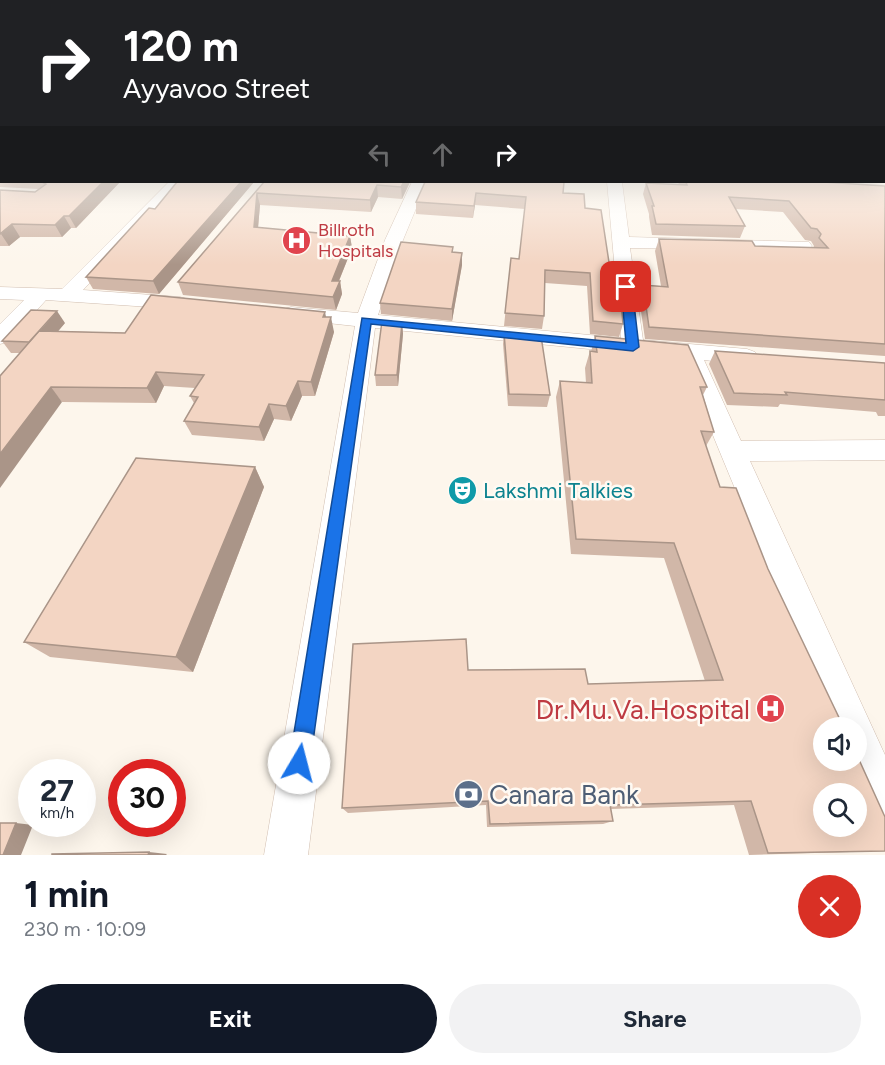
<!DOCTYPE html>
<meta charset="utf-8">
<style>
:root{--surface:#fff;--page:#f2f2f3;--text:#1f2937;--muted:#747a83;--accent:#111827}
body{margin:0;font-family:Figtree,sans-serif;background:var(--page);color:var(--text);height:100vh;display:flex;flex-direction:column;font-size:22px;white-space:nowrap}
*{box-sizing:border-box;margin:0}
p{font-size:20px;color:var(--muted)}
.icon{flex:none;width:33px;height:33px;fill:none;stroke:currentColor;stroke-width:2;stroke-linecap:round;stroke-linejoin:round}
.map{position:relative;height:855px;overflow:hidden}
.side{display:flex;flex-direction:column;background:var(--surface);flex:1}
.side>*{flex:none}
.hud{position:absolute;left:0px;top:0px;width:885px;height:183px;box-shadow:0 6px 24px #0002;background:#202124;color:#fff;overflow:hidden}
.tools{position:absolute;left:813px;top:717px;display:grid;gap:12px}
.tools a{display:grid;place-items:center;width:54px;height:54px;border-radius:50%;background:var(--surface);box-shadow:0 6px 24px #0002;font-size:30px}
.speed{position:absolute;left:18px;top:759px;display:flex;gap:12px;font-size:30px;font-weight:700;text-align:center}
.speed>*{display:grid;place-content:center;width:78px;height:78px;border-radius:50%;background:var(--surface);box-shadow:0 6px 24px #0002;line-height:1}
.speed small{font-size:15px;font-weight:400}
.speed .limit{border:9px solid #d22;background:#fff;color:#111}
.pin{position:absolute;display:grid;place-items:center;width:51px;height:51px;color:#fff;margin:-26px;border-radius:12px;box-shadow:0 3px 9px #0006}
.me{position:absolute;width:66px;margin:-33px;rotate:8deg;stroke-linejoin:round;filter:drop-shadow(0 0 4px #0008)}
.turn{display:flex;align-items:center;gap:21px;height:126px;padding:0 24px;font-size:27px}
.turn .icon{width:78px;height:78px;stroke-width:2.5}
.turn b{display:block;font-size:42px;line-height:51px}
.lanes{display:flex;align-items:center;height:57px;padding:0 24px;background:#0003;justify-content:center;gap:30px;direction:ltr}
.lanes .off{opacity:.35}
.round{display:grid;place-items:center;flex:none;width:63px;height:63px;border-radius:32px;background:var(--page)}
.summary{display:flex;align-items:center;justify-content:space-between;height:102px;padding:0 24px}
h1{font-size:36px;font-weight:700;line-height:45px;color:var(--accent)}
.cta{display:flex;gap:12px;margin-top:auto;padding:12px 24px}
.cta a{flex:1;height:69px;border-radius:36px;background:var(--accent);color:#fff;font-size:24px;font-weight:700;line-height:69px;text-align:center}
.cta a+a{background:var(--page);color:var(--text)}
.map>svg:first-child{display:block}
</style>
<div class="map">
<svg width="885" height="855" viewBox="0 0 885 855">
<rect width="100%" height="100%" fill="#fdf6ec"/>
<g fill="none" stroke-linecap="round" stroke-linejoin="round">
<defs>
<g id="minor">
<polygon points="169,182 184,182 178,191 83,290 180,297 187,299 190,303 187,307 180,309 46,300 8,342 0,344 0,324 24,300 0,299 0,287 62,289"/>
<polygon points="412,182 427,182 403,240 378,315 621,338 607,182 622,182 629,237 809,242 812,246 809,250 803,251 630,248 643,340 747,349 755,352 758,357 755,362 747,365 704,360 741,441 885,440 885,460 750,461 885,755 885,821 870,815 847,760 856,760 856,728 834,728 681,358 375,328 308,855 264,855 355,326 291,319 284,317 281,313 284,309 291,307 358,313 385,240"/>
</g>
</defs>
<use href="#minor" stroke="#d1beb0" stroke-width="1"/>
<use href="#minor" fill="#fff" fill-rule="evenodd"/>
</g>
<g fill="#d1b7a8">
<polygon points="0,145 2,145 2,182 120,182 76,228 71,228 62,237 20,237 9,246 0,246 0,190 35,192 39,189 0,187"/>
<polygon points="884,145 885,145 885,183 847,182 884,182"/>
<polygon points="177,182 254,182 159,294 93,289 86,277 155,209"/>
<polygon points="264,182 410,182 402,199 378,197 371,212 260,205 258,228 350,236 352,248 339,281 340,281 342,294 336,310 183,295 178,282"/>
<polygon points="425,182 563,193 585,208 612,282 623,324 619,337 590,334 587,286 545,283 544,316 542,329 504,326 511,258 519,259 525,209 475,205 473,218 416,214 416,202"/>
<polygon points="678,182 823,182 885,186 885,356 645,339 639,297 643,285 661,286 655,251 659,239 755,246 813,248 814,246 811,241 805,240 783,212 735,209 745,226 740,238 652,235 649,217 649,214 643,194 646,183 679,185"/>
<polygon points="453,247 453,252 462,253 462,265 452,321 381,314 380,303"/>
<polygon points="326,317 334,332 315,396 302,396 291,421 274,419 264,441 192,435 184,421 194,403 190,396 195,388 164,386 156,403 62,402 20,353 11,353 2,341 65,323 58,331 125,333"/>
<polygon points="402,323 403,334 398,386 376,386 375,375"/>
<polygon points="504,333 550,395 547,407 508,406 503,344"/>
<polygon points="595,336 707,387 703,395 714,432 706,446 720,487 768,569 885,817 885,851 749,855 734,805 611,809 613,821 603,824 487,827 486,805 348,813 342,808 468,670 588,684 705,681 664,558 571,554 556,397 560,381 586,383 585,368 590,351 591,352"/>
<polygon points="715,351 885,363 885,416 878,416 876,412 780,404 778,407 727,405 709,364"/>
<polygon points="255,467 264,487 193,672 50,657 24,642"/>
</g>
<g fill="#aa9588">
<polygon points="103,182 120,182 76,228 69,216"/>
<polygon points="241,182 254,182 159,294 153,281"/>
<polygon points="404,182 410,182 402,199 401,187"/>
<polygon points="377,185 378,197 371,212 370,200"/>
<polygon points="257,193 260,205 257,239 254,227"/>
<polygon points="476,193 475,205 473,218 474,206"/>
<polygon points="64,216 71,228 62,237 55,225"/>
<polygon points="12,224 20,237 9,246 1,234"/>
<polygon points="350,236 352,248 334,293 332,281"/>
<polygon points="462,253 462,265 452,321 452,309"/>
<polygon points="340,281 342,294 336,310 333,297"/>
<polygon points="57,311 65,323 39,354 30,342"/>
<polygon points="325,312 328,326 331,317 334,332 315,396 311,382 323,317"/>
<polygon points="402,323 403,334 398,386 397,375"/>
<polygon points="156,372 164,386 156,403 147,388"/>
<polygon points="298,381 302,396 291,421 286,406"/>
<polygon points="51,387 62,402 0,488 0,454"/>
<polygon points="269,404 274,419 264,441 259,427"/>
<polygon points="255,467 264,487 193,672 176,657"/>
<polygon points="16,823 33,825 21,855 3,855"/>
<polygon points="149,852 167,854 166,855 148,855"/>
</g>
<g fill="#f3d5c3" stroke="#aa9588" stroke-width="1.5" fill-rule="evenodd">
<rect x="0" y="145" width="2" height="31"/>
<rect x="884" y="145" width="1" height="27"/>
<polygon points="42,182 103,182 69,216 64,216 55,225 12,224 0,234 0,190 35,192 46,184"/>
<polygon points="177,182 241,182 153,281 86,277 149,208 155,209"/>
<polygon points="264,182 404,182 401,187 377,185 370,200 257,193 254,227 350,236 332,281 340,281 333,297 178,282"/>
<polygon points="425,182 564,182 563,193 584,194 585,208 601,210 612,282 619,282 623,324 593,321 590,273 545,270 544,316 505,313 511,258 519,259 526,197 476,193 474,206 416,202"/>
<polygon points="686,182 823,182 885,186 885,344 649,327 643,285 668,287 659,239 752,241 755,246 828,248 819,238 821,234 817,229 811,228 789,201 729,197 745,226 656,224 652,206 654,206 646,183 687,185"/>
<polygon points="401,242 453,247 452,252 462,253 452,309 380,303"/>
<polygon points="151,295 325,312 323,317 331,317 311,382 298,381 286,406 269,404 259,427 184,421 198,397 190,396 204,375 156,372 147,388 51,387 0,454 0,376 39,331 125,333"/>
<polygon points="31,310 57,311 29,342 2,341"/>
<polygon points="382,321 402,323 397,375 375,375"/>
<polygon points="504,333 541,336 550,395 509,394"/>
<path d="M595 336 688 345 707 387H700L714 432 701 431 720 487 736 488 768 569 844 728H824V760H856V753L885 817V851L768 853 751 801 610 805 613 821 490 824 488 801 342 808 353 644 466 639 468 670 585 669 588 684 723 680 674 543 576 539 560 381 592 383 590 351 597 352ZM824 794H856V826H824Z"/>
<polygon points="715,351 885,363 885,400 785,392 787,395 734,393"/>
<polygon points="136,458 255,467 176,657 24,642"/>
<polygon points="0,823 16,823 3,855 0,855"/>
<polygon points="149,852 148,855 52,855 52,854"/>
</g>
<linearGradient id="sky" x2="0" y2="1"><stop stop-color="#97c7e8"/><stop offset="0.55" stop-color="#fefbf6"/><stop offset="1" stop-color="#fefbf6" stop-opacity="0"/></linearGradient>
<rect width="885" height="265" fill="url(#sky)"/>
<polygon fill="#1a73e8" stroke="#114b97" stroke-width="1.5" points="626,284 632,287 639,347 633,351 371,324 310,763 307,771 299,774 292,771 289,763 362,318 626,343 621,287"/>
<defs>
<symbol id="hospital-disc" viewBox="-11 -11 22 22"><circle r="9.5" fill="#e0444e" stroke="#fffaf3"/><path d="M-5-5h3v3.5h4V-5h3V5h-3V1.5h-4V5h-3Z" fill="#fff"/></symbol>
<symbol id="theatre-disc" viewBox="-11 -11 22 22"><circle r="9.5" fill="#0f9aa8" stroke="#fffaf3"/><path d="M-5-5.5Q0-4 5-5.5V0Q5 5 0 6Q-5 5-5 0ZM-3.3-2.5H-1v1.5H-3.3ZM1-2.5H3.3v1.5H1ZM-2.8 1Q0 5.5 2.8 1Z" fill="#fff"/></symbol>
<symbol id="bank-disc" viewBox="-11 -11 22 22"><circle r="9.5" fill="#5c6f8a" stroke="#fffaf3"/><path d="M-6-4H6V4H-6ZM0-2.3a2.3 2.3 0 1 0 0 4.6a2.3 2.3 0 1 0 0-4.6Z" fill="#fff"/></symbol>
</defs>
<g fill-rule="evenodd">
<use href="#hospital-disc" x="280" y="224" width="33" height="33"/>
<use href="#theatre-disc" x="446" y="474" width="33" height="33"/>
<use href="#hospital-disc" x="754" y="692" width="33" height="33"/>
<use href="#bank-disc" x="452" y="778" width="33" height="33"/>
</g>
<g text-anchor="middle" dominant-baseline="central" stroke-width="5" stroke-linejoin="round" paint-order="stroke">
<g font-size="18" fill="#be3a42" stroke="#fffaf3" text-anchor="start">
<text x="318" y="230">Billroth<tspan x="318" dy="21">Hospitals</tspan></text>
</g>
<g font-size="22" fill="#0d838f" stroke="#fffaf3" text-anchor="start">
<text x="483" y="490">Lakshmi Talkies</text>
</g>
<g font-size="27" fill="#be3a42" stroke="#fffaf3" text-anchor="end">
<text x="750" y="709">Dr.Mu.Va.Hospital</text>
</g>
<g font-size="27" fill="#4e5e75" stroke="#fffaf3" text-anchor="start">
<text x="489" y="794">Canara Bank</text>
</g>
</g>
</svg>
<div class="tools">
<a><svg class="icon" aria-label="sound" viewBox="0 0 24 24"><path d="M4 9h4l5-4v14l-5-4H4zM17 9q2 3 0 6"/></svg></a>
<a><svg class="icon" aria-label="search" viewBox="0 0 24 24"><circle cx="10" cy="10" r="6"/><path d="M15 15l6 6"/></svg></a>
</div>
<div class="speed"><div>27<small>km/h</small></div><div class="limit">30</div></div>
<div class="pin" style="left:626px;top:287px;background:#d93025"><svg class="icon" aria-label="arrive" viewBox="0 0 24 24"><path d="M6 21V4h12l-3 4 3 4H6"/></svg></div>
<svg class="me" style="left:299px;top:763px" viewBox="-20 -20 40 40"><circle r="19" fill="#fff"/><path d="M0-13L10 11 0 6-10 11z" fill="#1a73e8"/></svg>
<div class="hud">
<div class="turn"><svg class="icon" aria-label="right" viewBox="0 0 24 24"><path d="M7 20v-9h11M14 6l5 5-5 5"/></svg><div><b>120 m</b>Ayyavoo Street</div></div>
<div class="lanes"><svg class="icon off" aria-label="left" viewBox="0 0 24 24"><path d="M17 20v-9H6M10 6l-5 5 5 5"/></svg><svg class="icon off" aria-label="ahead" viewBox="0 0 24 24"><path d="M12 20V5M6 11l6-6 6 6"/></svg><svg class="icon" aria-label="right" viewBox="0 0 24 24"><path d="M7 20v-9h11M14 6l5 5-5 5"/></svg></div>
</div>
</div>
<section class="side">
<div class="summary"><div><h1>1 min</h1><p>230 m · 10:09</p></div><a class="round" style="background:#d93025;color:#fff"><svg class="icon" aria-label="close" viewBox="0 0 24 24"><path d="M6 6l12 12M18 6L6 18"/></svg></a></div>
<div class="cta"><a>Exit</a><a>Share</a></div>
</section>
